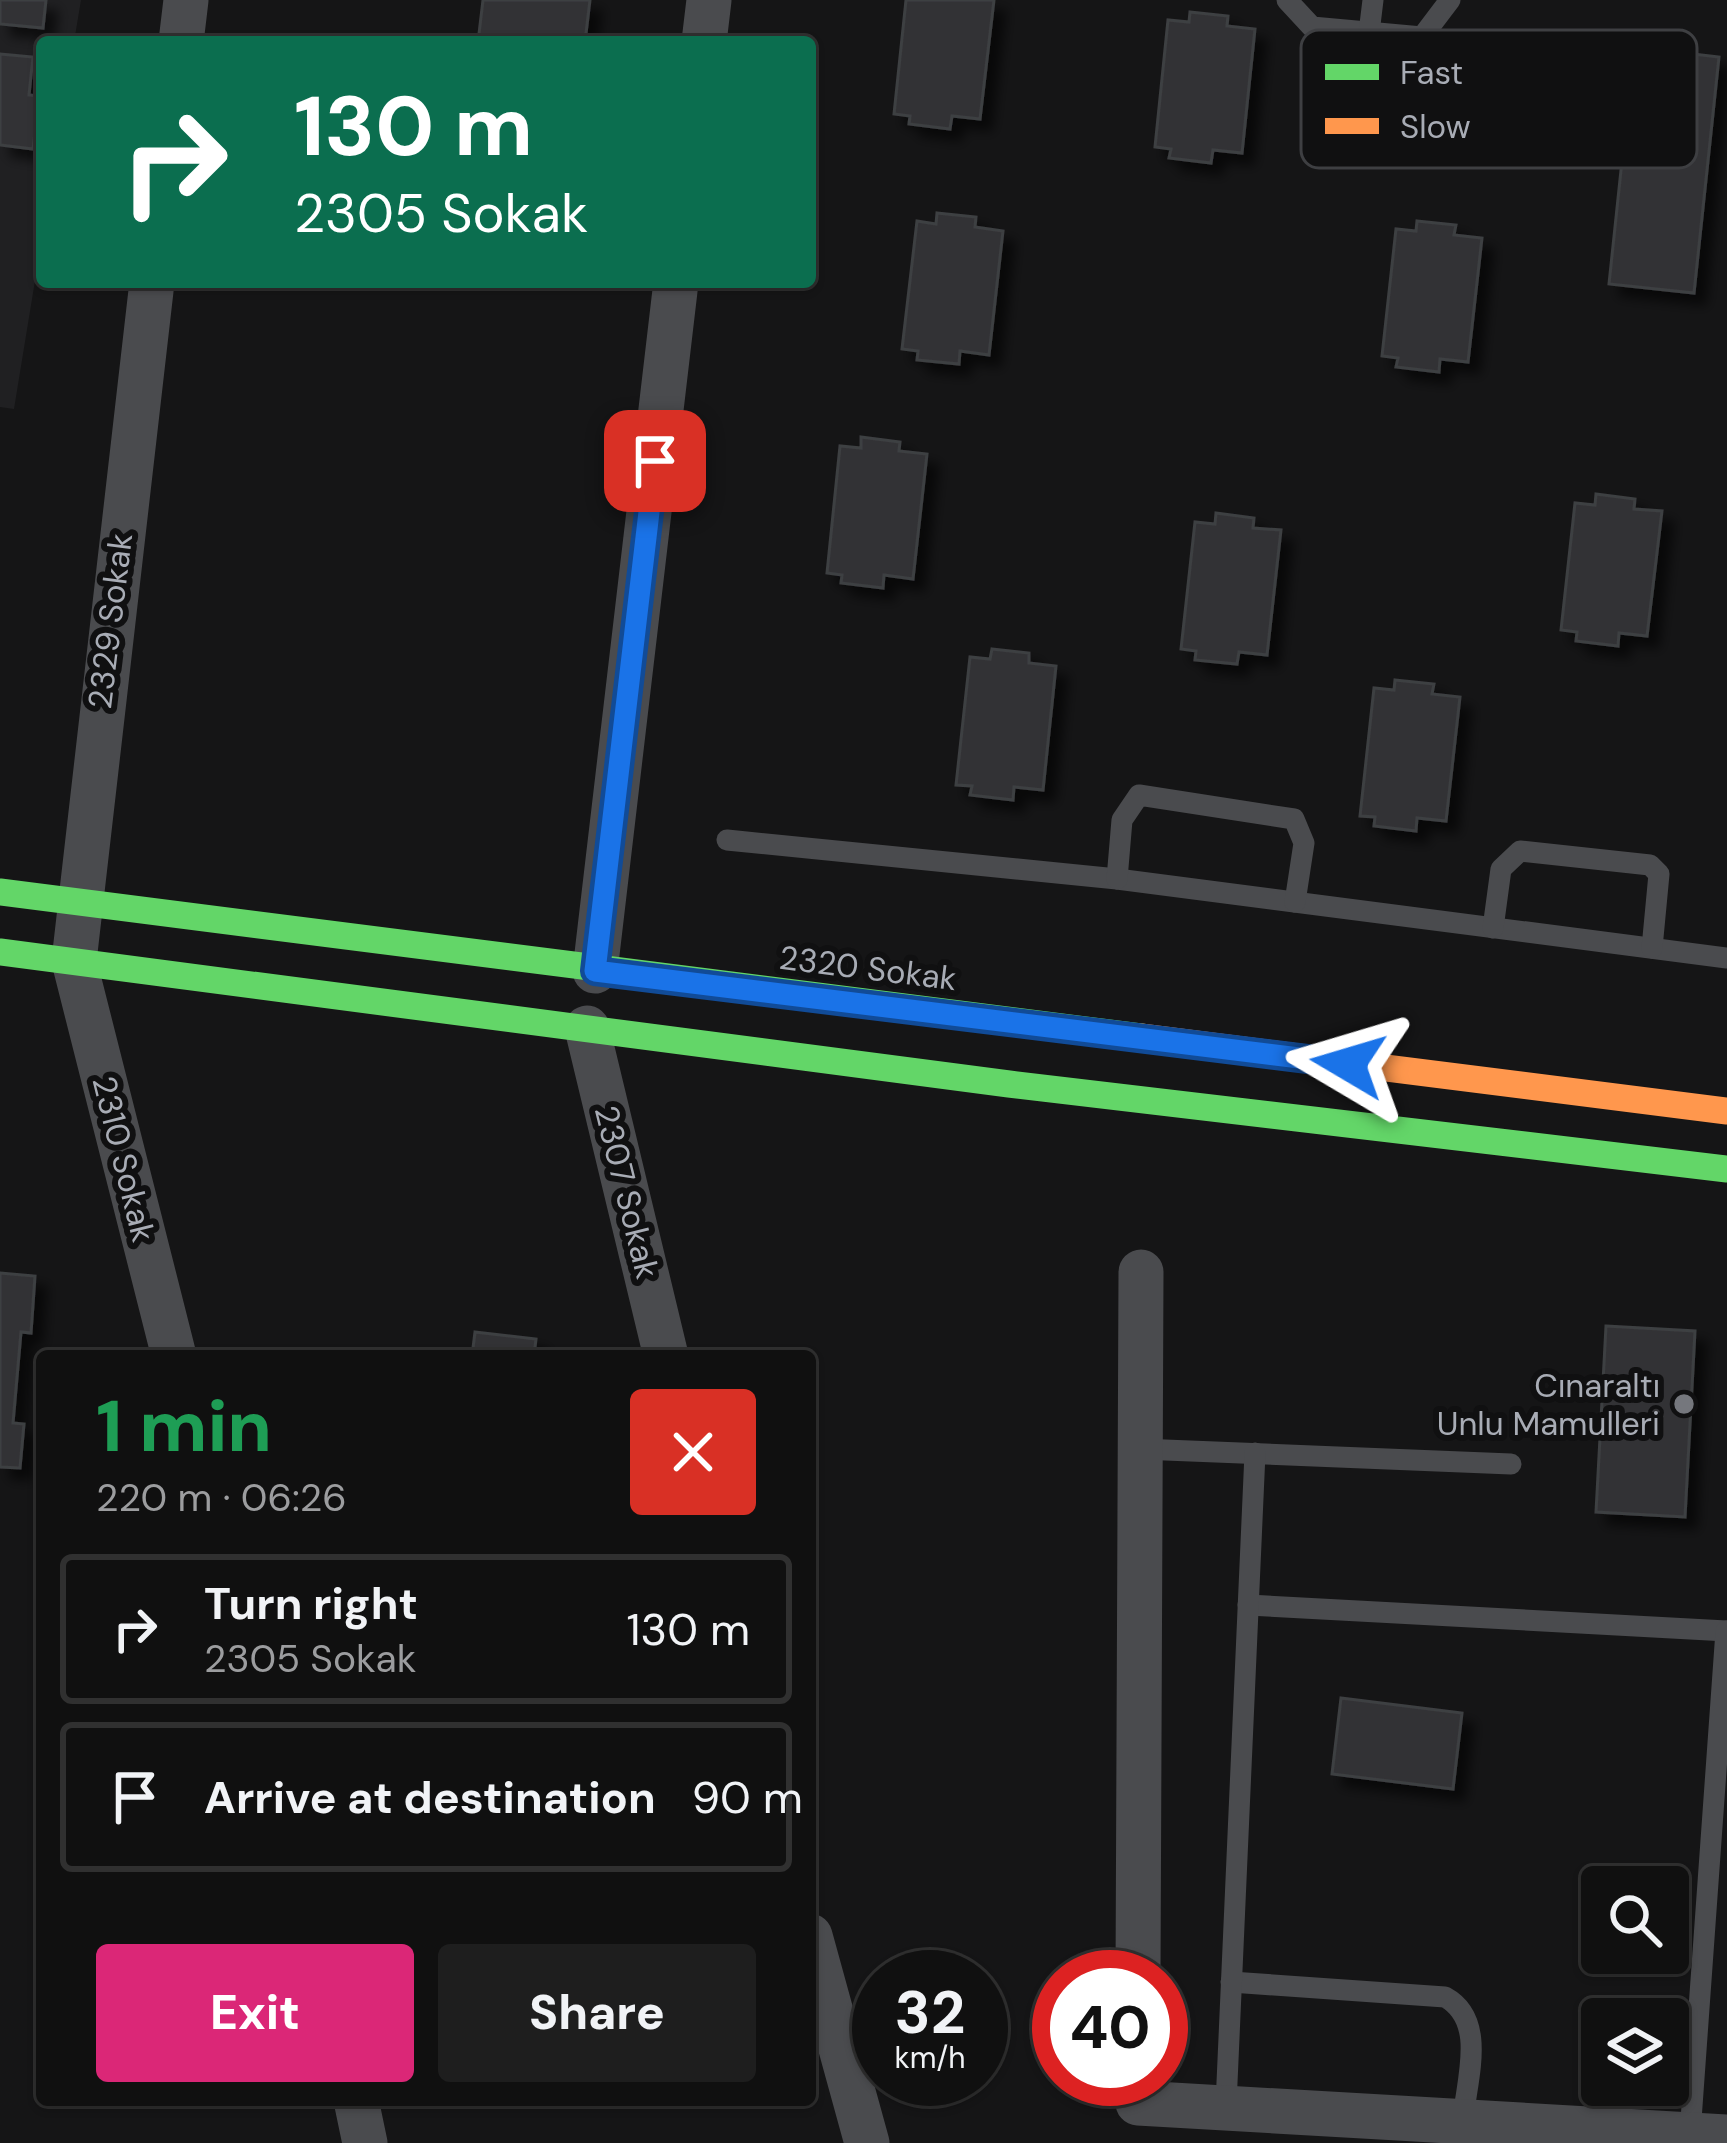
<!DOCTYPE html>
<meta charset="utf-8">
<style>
:root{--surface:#101010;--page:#1e1e1e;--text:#f1f3f6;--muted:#9c9d9f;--line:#303030;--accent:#db2777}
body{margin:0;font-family:"DM Sans",sans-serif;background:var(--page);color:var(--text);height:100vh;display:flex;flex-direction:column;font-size:45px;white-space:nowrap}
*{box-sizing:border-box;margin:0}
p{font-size:39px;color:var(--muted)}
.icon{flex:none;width:66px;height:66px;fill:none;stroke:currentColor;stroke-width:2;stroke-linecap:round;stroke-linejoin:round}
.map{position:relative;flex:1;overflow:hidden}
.drawer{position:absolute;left:36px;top:1350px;width:780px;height:756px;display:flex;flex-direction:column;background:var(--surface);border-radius:12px;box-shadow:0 3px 9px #0004,0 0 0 3px var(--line)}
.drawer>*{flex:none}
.top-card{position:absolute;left:36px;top:36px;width:780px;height:252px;border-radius:12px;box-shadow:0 3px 9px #0004,0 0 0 3px var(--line);background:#0b6e4f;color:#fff;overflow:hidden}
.fabs{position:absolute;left:1581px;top:1866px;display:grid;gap:24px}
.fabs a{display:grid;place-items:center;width:108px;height:108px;border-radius:12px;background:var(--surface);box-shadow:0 3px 9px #0004,0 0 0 3px var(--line);font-size:60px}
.speed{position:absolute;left:852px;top:1950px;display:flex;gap:24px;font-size:60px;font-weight:700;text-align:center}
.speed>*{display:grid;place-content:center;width:156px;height:156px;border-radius:50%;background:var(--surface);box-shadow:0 3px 9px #0004,0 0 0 3px var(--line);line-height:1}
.speed small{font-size:30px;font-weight:400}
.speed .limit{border:18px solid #d22;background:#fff;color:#111}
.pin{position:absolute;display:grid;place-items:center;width:102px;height:102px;color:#fff;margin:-51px;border-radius:24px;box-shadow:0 6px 18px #0006}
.me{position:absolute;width:132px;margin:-66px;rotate:277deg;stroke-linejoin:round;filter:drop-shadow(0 0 9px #0008)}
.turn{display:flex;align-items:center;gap:42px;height:252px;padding:0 60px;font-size:54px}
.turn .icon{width:156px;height:156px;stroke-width:2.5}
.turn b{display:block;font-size:84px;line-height:102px}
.round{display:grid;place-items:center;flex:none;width:126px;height:126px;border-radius:12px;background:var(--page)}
.summary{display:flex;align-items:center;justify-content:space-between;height:204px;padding:0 60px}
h1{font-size:72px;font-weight:800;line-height:90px;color:#1e9e55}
.primary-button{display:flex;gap:24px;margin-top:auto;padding:24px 60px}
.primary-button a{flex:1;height:138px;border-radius:12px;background:var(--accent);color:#fff;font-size:48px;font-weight:800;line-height:138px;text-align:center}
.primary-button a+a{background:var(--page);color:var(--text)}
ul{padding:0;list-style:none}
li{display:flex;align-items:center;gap:36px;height:150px;margin:0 24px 18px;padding:0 36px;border:6px solid var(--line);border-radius:12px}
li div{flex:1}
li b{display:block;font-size:45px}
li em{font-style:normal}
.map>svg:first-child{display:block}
</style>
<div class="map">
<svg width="1727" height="2143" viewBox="0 0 1727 2143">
<defs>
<filter id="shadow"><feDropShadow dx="11" dy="11" stdDeviation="6" flood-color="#0009"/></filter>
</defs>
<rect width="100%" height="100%" fill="#151516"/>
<polygon fill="#202022" points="0,0 81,0 74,42 42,42 42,238 14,409 0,407"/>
<g fill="#333336" stroke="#3e3f42" stroke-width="3" filter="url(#shadow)">
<polygon points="0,0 46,0 43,28 0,24"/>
<polygon points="483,0 590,0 585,42 478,42"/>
<polygon points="906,0 994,0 980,119 952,116 950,129 909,124 910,116 894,114"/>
<polygon points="1190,12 1228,16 1227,26 1255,29 1242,153 1213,150 1211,163 1169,158 1171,149 1155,147 1168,20 1189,22"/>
<polygon points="1634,47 1719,57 1694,293 1609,284"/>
<polygon points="0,54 33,57 29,95 39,96 33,149 0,145"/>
<polygon points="937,213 976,217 975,227 1003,231 989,355 960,351 959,364 917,360 918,351 902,349 917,221 936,224"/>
<polygon points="1417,221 1456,225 1454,235 1482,238 1468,362 1440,359 1439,372 1396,367 1398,358 1382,356 1396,229 1416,231"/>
<polygon points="861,437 900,442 899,451 927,454 913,579 884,575 883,588 841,583 842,575 827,573 840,446 861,448"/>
<polygon points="1596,494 1635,499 1634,509 1662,511 1647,636 1619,633 1618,646 1576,641 1577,632 1561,630 1575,503 1595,505"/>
<polygon points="1216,513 1254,518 1253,528 1281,530 1267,655 1239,652 1237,664 1195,660 1196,651 1181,649 1195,522 1215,524"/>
<polygon points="992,649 1029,653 1029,663 1056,666 1043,790 1014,787 1013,800 970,795 972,786 956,785 970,657 990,659"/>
<polygon points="1395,680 1434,684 1432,694 1460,697 1446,821 1417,818 1416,831 1374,826 1375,817 1360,816 1374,688 1394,690"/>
<polygon points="0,1273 35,1276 31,1333 21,1332 13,1423 24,1424 20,1468 0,1467"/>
<polygon points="1606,1326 1695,1331 1685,1517 1596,1512"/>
<polygon points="475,1332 536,1339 534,1356 472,1356"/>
<polygon points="1341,1698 1462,1713 1453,1789 1332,1774"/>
</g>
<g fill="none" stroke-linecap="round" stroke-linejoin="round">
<g stroke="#4a4b4e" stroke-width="21">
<polyline points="1287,0 1312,27 1422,37 1450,0"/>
<polyline points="1357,131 1373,0"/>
<polyline points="727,840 1117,879 1727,958"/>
<polyline points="1117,879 1122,820 1139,795 1294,819 1304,843 1295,902"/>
<polyline points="1493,928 1501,869 1520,851 1650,865 1659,874 1652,948"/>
<polyline points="1140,1449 1511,1464"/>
<polyline points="1248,1605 1727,1631"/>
<path d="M1231 1982 1445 1997C1487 2020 1467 2078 1463 2119"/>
<polyline points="1226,2105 1255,1453"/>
<polyline points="1690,2134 1726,1631"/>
</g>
<g stroke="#4a4b4e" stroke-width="45">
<polyline points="181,42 186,0"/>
<polyline points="704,42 709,0"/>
<polyline points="152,282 74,961 174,1356"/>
<polyline points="595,971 676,282"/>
<polyline points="587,1028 666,1356"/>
<polyline points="810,1936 867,2143"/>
<polyline points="1138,1977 1141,1272"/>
<polyline points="356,2100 365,2143"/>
<polyline points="1138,2103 1727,2137"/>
</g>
<g stroke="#63d668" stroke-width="27">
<polyline points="0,892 1141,1037"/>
<polyline points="0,952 1009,1084 1727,1169"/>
</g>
<polyline stroke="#ff974d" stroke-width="27" points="1141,1037 1727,1111"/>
</g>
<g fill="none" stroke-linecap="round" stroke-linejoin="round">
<defs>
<polyline id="route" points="655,461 595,971 1348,1064"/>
</defs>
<use href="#route" stroke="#114b97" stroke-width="30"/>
<use href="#route" stroke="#1a73e8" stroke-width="21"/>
</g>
<circle fill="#75777d" stroke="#101011" stroke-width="4.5" cx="1684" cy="1404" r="12"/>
<g text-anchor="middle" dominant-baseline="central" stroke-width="12" stroke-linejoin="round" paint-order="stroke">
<g font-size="33" fill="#a8acb5" stroke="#101011">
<text transform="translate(110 621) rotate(-83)">2329 Sokak</text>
<text transform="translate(868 968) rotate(7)">2320 Sokak</text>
<text transform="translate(124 1159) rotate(76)">2310 Sokak</text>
<text transform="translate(627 1192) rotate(76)">2307 Sokak</text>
</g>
<g font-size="33" fill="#a8acb5" stroke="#101011" text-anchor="end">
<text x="1660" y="1385">Cınaraltı<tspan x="1660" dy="38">Unlu Mamulleri</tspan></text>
</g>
</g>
<rect x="1301" y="30" width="396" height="138" rx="18" fill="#101011" stroke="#3e3f42" stroke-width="3"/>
<rect x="1325" y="64" width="54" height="16" fill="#63d668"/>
<rect x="1325" y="118" width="54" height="16" fill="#ff974d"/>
<g font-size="33" fill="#a8acb5">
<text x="1400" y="84">Fast</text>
<text x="1400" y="138">Slow</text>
</g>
</svg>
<div class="fabs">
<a><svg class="icon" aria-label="search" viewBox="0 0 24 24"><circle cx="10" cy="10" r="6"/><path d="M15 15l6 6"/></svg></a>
<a><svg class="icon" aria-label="layers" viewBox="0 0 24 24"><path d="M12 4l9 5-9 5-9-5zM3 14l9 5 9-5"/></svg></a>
</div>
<div class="speed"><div>32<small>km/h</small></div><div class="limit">40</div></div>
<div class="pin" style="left:655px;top:461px;background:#d93025"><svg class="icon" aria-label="arrive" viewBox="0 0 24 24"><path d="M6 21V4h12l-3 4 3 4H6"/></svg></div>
<svg class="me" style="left:1348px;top:1064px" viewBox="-20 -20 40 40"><path d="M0-17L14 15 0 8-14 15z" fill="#1a73e8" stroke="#fff" stroke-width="4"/></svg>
<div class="top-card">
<div class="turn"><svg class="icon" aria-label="right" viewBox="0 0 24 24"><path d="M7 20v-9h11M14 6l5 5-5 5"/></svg><div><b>130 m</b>2305 Sokak</div></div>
</div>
<section class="drawer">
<div class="summary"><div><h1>1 min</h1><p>220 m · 06:26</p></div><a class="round" style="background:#d93025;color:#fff"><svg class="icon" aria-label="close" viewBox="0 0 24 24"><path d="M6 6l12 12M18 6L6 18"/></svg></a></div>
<ul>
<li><svg class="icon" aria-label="right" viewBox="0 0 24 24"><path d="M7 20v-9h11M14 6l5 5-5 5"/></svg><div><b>Turn right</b><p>2305 Sokak</p></div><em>130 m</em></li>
<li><svg class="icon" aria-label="arrive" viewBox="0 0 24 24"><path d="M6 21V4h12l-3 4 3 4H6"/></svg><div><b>Arrive at destination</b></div><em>90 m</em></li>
</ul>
<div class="primary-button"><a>Exit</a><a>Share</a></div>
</section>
</div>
